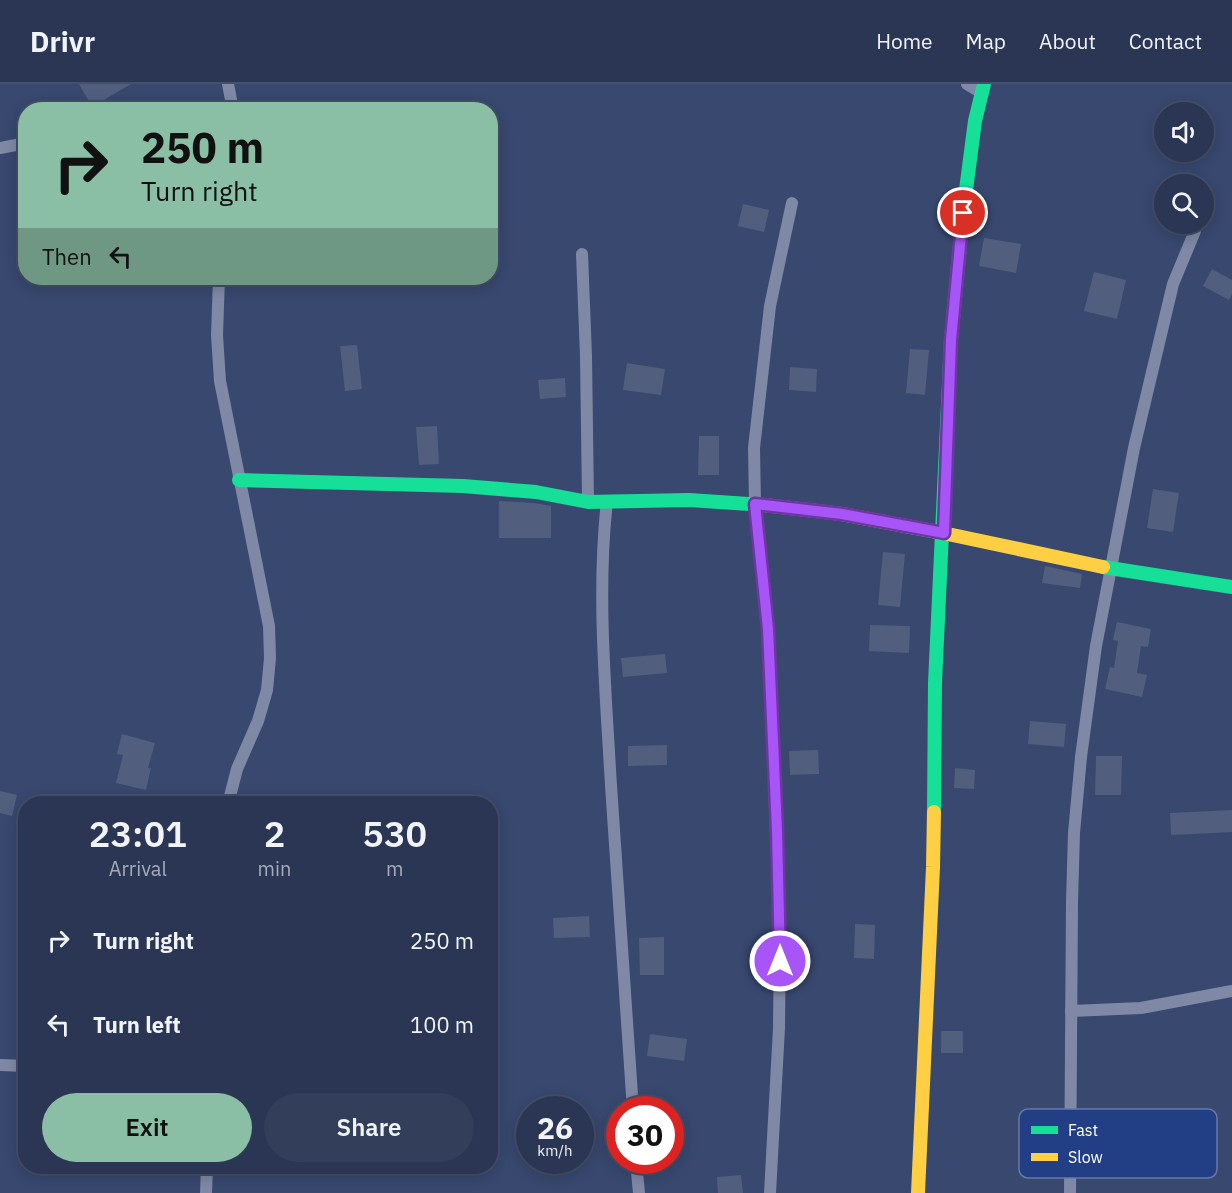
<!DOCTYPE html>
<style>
:root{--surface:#2a3653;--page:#323e5a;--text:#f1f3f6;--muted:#a5abb8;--line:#46506a;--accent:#8abfa5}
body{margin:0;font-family:"IBM Plex Sans",sans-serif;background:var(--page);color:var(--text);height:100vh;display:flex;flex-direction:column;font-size:22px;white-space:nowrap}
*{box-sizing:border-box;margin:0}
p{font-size:20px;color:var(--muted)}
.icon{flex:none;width:33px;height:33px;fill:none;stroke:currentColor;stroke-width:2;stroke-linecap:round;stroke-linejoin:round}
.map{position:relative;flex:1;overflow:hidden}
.sheet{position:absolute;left:18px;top:712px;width:480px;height:378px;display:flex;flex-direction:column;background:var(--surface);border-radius:24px;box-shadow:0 3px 15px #0003,0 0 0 2px var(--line)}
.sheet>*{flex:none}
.banner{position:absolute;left:18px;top:18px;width:480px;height:183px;border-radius:24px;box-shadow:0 3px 15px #0003,0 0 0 2px var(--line);background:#8abfa5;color:#111;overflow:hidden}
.buttons{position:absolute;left:1154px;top:18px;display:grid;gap:12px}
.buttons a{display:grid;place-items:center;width:60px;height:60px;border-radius:50%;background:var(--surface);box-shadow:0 3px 15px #0003,0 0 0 2px var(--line);font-size:30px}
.speed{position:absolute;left:516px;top:1012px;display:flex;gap:12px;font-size:30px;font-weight:700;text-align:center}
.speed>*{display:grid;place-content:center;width:78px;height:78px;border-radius:50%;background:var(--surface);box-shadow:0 3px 15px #0003,0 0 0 2px var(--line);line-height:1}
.speed small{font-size:15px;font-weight:400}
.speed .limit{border:9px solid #d22;background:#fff;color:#111}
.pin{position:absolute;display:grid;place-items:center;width:51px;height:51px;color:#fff;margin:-26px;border:3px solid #fff;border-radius:50%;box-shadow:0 2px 6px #0007}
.me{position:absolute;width:66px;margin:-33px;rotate:0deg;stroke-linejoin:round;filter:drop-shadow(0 0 4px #0008)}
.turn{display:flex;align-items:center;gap:21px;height:126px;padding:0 24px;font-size:27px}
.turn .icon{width:78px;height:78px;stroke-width:2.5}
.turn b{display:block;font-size:42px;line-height:51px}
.then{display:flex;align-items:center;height:57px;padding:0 24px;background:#0003;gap:12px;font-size:22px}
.eta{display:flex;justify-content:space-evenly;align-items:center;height:102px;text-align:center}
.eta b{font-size:36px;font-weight:600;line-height:42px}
.button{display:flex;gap:12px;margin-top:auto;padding:12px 24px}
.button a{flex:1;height:69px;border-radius:36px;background:var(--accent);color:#111;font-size:24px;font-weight:600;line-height:69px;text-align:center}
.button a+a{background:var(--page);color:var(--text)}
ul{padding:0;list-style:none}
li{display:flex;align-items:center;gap:18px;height:84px;padding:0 24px}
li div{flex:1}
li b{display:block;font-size:22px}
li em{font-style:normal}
header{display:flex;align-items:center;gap:36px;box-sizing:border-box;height:84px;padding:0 30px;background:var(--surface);border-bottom:2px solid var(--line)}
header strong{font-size:28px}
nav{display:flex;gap:33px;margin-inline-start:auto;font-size:21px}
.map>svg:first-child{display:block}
</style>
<header>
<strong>Drivr</strong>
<nav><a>Home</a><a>Map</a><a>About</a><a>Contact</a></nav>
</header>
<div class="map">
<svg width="1232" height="1109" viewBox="0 0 1232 1109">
<rect width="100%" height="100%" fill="#38486f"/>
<g fill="#515e7e">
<polygon points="79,0 131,0 92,23"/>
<polygon points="743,120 769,126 764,148 738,142"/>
<polygon points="984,154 1021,160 1016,189 979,182"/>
<polygon points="1212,185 1232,196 1232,210 1229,216 1203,202"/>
<polygon points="1094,188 1126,196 1117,235 1084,227"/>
<polygon points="357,261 362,305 345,307 340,262"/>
<polygon points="910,265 929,266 925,311 906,309"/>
<polygon points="627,279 665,285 661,311 623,306"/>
<polygon points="790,283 817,285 816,308 789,306"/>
<polygon points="565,294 566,313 540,315 538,296"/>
<polygon points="437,342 439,380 419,381 416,343"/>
<polygon points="699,352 719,352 719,391 698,391"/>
<polygon points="1153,405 1179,409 1173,448 1147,444"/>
<polygon points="499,417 534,419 551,422 551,454 499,454"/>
<polygon points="883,468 905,470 900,523 878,521"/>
<polygon points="1045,482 1082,490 1080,504 1042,499"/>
<polygon points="1117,538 1151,545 1148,563 1141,562 1137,589 1147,591 1142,613 1105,605 1110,583 1114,584 1118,557 1113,556"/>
<polygon points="870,541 910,542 909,569 869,567"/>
<polygon points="665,570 667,589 623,593 621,574"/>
<polygon points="1030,637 1066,640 1064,663 1028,660"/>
<polygon points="122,650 155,659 148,684 151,684 146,706 116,699 123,671 117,670"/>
<polygon points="667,661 667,681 628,682 628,662"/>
<polygon points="818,666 819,690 790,691 789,667"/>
<polygon points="1096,672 1122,672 1121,711 1095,711"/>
<polygon points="955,684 975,686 974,705 954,704"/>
<polygon points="0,707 17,711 12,732 0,729"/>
<polygon points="1232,726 1232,748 1171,751 1170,729"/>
<polygon points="589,832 590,853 554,854 553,834"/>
<polygon points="855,840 875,841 874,875 854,874"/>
<polygon points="664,853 664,891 640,891 639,854"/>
<rect x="941" y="947" width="22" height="22"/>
<polygon points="650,950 687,955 684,977 647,972"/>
<polygon points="553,1013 570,1014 570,1026 552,1025"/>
<polygon points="741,1091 743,1109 718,1109 717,1093"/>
</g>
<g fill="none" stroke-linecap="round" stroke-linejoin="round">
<g stroke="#7f89a5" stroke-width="12">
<polyline points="228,0 233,26"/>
<polyline points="967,0 982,9"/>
<polyline points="0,64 26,59"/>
<polyline points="582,170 586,272 588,418"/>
<polyline points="219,194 217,251 220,297 269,542 270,574 267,606 258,637 237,685 228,720"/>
<path d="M607 417C597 506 605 597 610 685 617 799 625 913 633 1026"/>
<polyline points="1071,927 1141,924 1232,907"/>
<polyline points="0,981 26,982"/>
<polyline points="636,1077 639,1109"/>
<polyline points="206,1109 207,1083"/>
<polyline points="770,1109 779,944 780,855 768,545 755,420 754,364 770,222 792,119"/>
<polyline points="1070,1109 1072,818 1074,749 1081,673 1096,562 1134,364 1173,200 1195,147"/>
</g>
<g stroke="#16e098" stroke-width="14">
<polyline points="239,396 463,402 536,408 588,418 689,416 764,421"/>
<polyline points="1103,483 1232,503"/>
<polyline points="934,728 935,599 951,256 963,129 975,37 984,0"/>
</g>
<g stroke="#ffcf43" stroke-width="14">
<polyline points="764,421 842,430 943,449 1103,483"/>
<polyline points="918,1109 933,783 934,728"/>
</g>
</g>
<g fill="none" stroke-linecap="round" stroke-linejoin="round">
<defs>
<polyline id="route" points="780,877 777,747 768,545 755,420 842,430 944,449 951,256 963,129"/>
</defs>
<use href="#route" stroke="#6d37a1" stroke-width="15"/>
<use href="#route" stroke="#a855f7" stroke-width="10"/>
</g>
<rect x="1019" y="1025" width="198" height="69" rx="9" fill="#223f85" stroke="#6479aa" stroke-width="1.5"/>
<rect x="1031" y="1042" width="27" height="8" fill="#16e098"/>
<rect x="1031" y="1069" width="27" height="8" fill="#ffcf43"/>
<g font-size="16" fill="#fff">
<text x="1068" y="1052">Fast</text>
<text x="1068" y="1079">Slow</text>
</g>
</svg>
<div class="buttons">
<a><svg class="icon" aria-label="sound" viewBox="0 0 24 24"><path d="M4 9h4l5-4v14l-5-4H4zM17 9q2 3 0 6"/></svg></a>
<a><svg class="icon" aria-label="search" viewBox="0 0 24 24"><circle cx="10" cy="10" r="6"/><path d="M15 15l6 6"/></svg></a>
</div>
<div class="speed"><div>26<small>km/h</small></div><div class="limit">30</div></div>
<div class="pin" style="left:963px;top:129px;background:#d93025"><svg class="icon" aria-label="arrive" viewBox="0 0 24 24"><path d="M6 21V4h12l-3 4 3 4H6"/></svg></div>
<svg class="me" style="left:780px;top:877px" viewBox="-20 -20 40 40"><circle r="17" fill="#a855f7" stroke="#fff" stroke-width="3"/><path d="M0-11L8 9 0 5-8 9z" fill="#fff"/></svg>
<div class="banner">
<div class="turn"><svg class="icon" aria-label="right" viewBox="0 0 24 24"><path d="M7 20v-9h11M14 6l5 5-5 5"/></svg><div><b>250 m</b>Turn right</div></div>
<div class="then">Then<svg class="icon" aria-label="left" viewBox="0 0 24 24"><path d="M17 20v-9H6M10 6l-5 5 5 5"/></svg></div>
</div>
<section class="sheet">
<div class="eta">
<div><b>23:01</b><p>Arrival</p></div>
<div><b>2</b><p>min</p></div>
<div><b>530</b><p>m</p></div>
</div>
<ul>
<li><svg class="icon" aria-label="right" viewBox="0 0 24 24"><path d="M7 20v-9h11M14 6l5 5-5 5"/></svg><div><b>Turn right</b></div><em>250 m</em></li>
<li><svg class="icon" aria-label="left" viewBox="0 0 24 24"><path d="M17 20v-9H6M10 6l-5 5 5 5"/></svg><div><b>Turn left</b></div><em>100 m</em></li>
</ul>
<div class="button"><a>Exit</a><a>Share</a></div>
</section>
</div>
